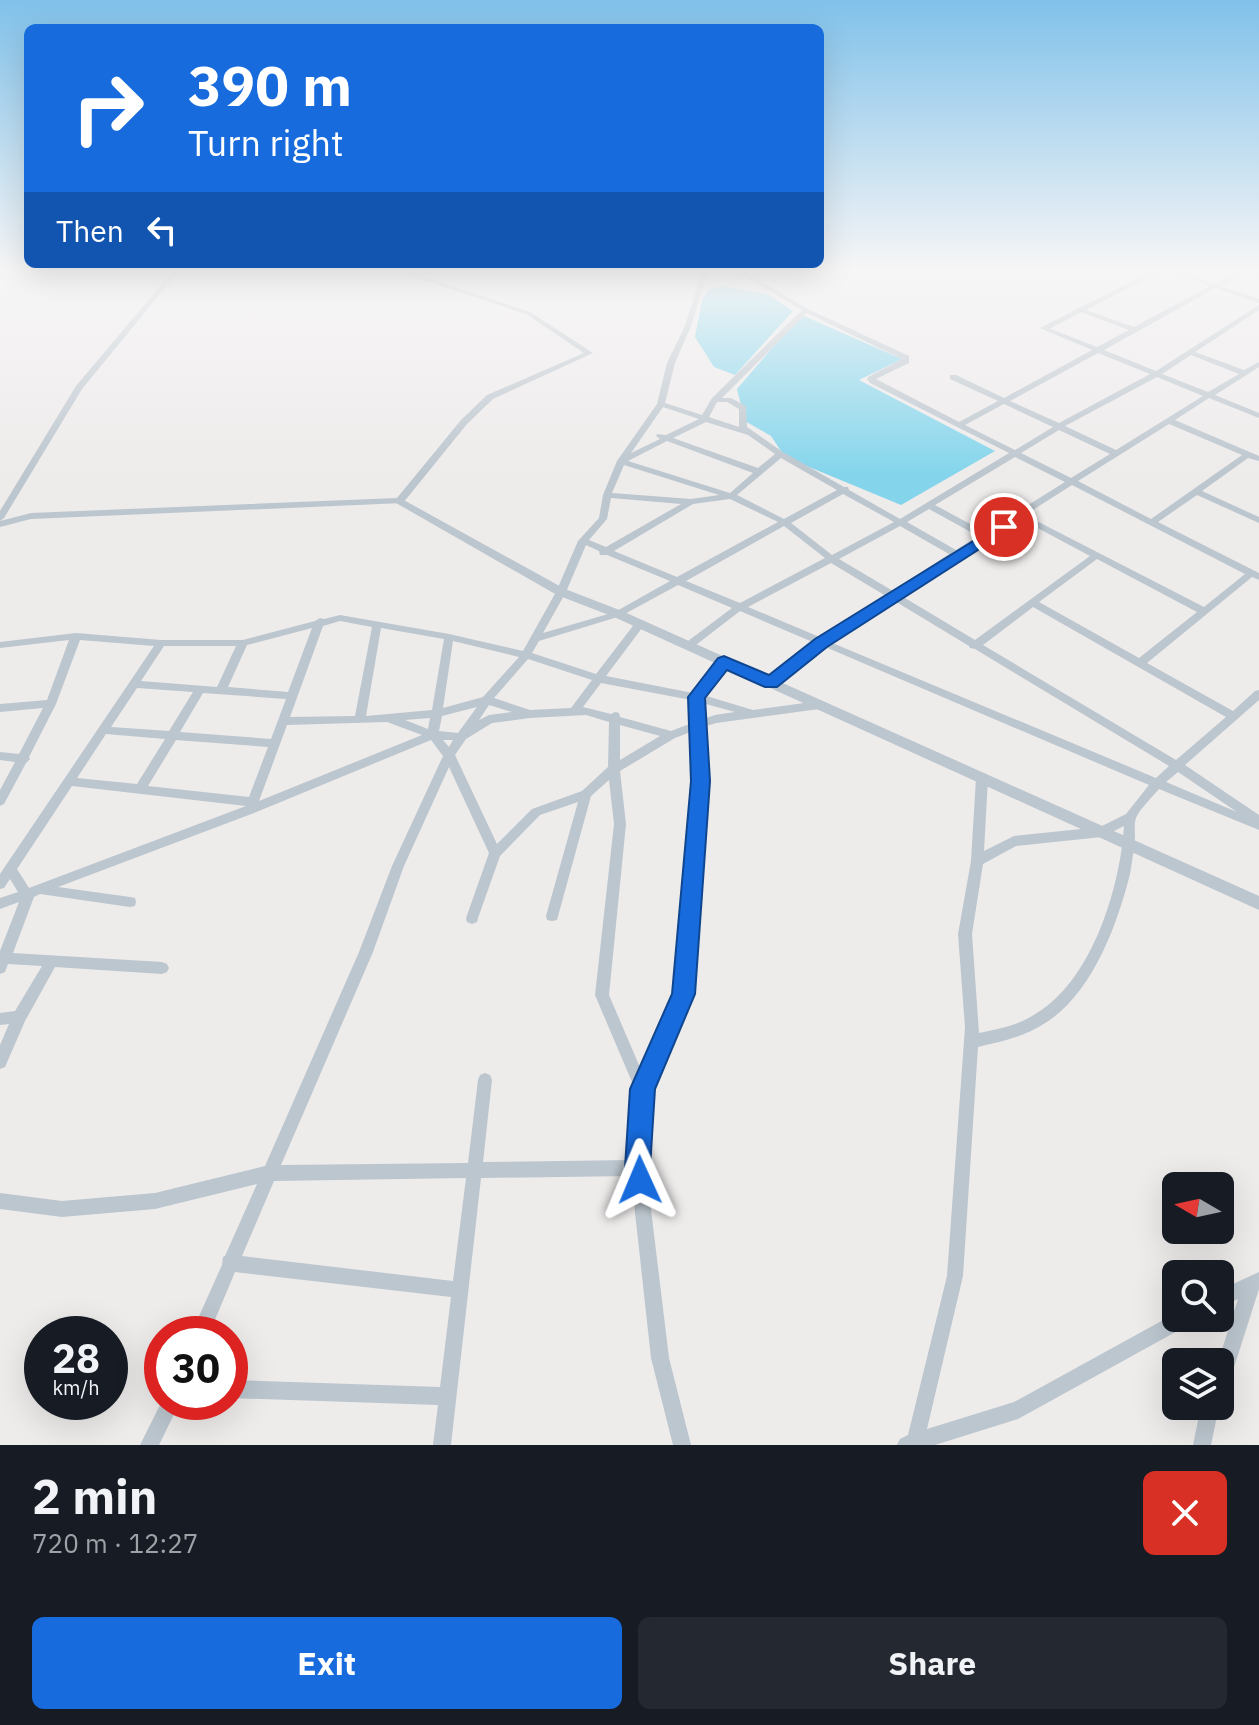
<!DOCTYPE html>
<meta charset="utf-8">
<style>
:root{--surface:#171b24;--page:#242831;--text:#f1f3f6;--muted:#9ea1a6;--accent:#176bdd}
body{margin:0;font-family:"IBM Plex Sans",sans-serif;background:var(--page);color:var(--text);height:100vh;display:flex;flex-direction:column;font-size:30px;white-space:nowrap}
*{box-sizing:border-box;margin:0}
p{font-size:26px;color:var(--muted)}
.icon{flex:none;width:44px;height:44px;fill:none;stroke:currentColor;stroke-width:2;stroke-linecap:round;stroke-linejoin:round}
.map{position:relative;height:1445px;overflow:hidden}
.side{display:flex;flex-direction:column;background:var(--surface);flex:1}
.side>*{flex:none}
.hud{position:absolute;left:24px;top:24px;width:800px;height:244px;border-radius:12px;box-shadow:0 8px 32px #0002;background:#176bdd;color:#fff;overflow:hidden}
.needle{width:52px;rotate:279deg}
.buttons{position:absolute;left:1162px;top:1172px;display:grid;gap:16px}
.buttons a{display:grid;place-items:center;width:72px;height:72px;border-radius:12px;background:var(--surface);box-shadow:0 8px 32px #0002;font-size:40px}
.speed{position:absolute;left:24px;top:1316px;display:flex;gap:16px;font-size:40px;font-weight:700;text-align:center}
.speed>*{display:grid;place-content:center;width:104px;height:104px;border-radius:50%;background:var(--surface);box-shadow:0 8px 32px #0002;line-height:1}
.speed small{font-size:20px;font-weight:400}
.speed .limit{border:12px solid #d22;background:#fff;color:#111}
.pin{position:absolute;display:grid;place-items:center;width:68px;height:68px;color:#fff;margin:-34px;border:4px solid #fff;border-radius:50%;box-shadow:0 2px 8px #0007}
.me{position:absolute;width:88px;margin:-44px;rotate:359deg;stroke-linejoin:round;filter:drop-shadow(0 0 6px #0008)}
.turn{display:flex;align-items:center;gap:28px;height:168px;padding:0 32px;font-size:36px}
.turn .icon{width:104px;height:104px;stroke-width:2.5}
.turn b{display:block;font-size:56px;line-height:68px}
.then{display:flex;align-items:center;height:76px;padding:0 32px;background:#0003;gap:16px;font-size:30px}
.round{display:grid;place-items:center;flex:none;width:84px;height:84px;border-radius:12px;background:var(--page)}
.headline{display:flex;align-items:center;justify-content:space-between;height:136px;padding:0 32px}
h1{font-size:48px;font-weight:700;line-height:60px}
.action{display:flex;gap:16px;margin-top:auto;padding:16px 32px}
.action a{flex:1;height:92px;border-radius:12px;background:var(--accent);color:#fff;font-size:32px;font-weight:700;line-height:92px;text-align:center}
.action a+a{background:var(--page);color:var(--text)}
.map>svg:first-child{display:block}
</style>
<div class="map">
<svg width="1259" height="1445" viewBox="0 0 1259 1445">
<rect width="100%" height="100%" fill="#eeebeb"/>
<g fill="#84d5ec">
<polygon points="722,286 769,295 793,311 735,375 714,367 695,337 702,300 708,290"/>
<polygon points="804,316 902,359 859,380 995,451 901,505 785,457 771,436 745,421 737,389 784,334"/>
</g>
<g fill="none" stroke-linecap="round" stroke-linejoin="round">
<g fill="#bcc6ce" fill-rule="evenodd">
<polygon points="172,272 178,272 82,389 4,518 0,521 0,511 76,386"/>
<polygon points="401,272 409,272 530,312 593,353 493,399 467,424 403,503 31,519 0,527 0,521 31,513 397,498 461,420 487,395 584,353 526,314"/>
<path d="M702 272H708L691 326 675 363 665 403 702 415 712 398 802 310 738 272H745L808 309 909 356V363L876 379 959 422 998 401 950 379V375H956L1004 398 1092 350 1042 329V327H1046L1097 347 1129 330 1076 310V308H1080L1134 327 1210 286 1172 272H1180L1215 284 1238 272H1245L1221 286 1259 299V303L1216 288 1104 350 1156 371 1259 305V310L1195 352 1244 370 1259 362V367L1215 395 1259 413V418L1209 398 1175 420 1259 456V461L1248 458 1202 491 1259 517V523L1197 495 1158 522 1255 571 1259 573V580L1252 577 1147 663 1233 711 1255 691 1259 690V700L1185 765 1259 815V830L1159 789C1153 796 1139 810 1136 818 1134 823 1135 832 1135 837 1134 849 1132 862 1130 874 1117 926 1091 997 1042 1025 1023 1037 1000 1042 978 1047L963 1276 927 1429 1014 1402 1176 1313V1318H1193L1190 1324 1018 1419 935 1445H897L900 1439 908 1435 947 1276 965 1027 958 934 971 861 976 778 978 775H986L988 778 984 851 1014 836 1100 827 1126 814 1149 785 823 646 775 686H767L766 683 767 680 815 643 740 611 692 648H684L683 646 684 644 732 608 678 585 621 616 539 641 532 653 596 674 636 622 640 621 645 624 606 676 693 693 720 660 724 658 729 662 703 695 753 710 819 701 824 705 819 709 716 723 703 727 707 781 690 994 649 1089 646 1168 669 1358 691 1445H673L651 1358 631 1176 481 1178 451 1445H433L438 1405 230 1398V1380L440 1387 451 1297 235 1272 209 1334H191L222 1265 223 1257 225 1256 257 1184 155 1209 62 1217 0 1209V1193L62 1201 155 1193 265 1166 359 952 392 866 443 756 431 740 254 813 58 887 130 897 135 898 136 902 135 906 130 907 40 894 34 897 13 953 162 962 167 964 169 968 167 972 162 974 55 967 25 1021 5 1067 0 1069V1045L9 1024 0 1025V1013L15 1011 42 966 8 964 5 972 0 974V951L19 902 0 909V898L18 892 10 879 4 888 0 889V874L154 646 80 640 56 704 29 757 30 759 26 763 4 804 0 806V790L15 762 0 760V752L19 754 43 708 0 712V704L47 700 69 640 0 648V642L76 633 161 640H243L315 621 320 618 324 619 340 615 449 634 523 651 556 592 578 541 599 518 603 495 617 461 657 404 667 363 685 326ZM807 313 902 359 868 377 867 379 870 383 1009 453 900 519 849 490 848 487H844L783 452 747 427 746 406 731 398H722ZM1098 353 1150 374 1059 423 1010 401ZM1191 355 1239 374 1208 392 1162 374ZM1157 377 1203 396 1116 450 1065 426ZM717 402H727L739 409V427L709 417ZM1004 404 1053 427 1015 450 965 425ZM663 407 699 419 666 435 657 434 656 436 660 439 631 453ZM706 422 748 435 775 454 758 468 673 438ZM1169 424 1242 455 1151 519 1078 481ZM1059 430 1110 454 1071 478 1021 453ZM667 441 753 473 730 493 628 461ZM1015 457 1065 482 985 532 935 505ZM781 458 837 490 784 519 737 495ZM624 465 719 495 691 499 612 493ZM1072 485 1245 574 1204 607 1025 515ZM843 494 894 522 832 555 791 523ZM611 498 681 504 606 547 589 540 607 519ZM730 499 778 522 677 577 614 551 693 504ZM929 509 978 536 956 550 907 522ZM1019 518 1090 556 975 640 900 595 986 539H990L991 536ZM784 526 825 558 740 603 686 581ZM900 526 949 554 893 591 839 559ZM586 545 599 551 600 555H607L670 581 615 612 543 633 566 592ZM1097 559 1197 612 1139 658 1039 602ZM831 563 886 596 822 638 748 607ZM893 600 969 646 970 648 975 649 1169 766 1156 778 830 642ZM1033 607 1226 717 1176 760 983 645ZM340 621 372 627 355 716 290 717 323 626ZM312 628 288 692 228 687 247 645ZM381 628 444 639 432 710 366 716ZM453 641 519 657 483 697 443 708ZM164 646H236L217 687 141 681ZM528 659 592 680 571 708 530 710 494 698ZM601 683 691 700 692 723 671 731 620 717 619 713 615 712 611 714 583 707ZM137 688 193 692 169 731 111 727ZM203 693 286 699 271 739 180 732ZM702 703 735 712 715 715 703 719ZM489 705 512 712 489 715 479 720ZM477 707 458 733 439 731 442 716ZM586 715 609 722 608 767 582 791 532 809 497 844 455 755 466 739 492 723 530 718ZM430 718 428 729 405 720ZM387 722 422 735 259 801 287 725ZM620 725 660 736 620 760ZM693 731 695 781 676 994 642 1072 609 995 626 824 620 771 675 738ZM106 734 165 739 137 784 77 778ZM176 740 268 747 249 797 148 786ZM443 740H453L449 747ZM449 767 489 853 466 918 467 922 472 924 477 922 478 918 500 856 540 815 578 802 546 916 547 920 552 921 557 920 591 796 609 780 614 824 595 995 635 1089 631 1160 483 1162 492 1080 490 1075 485 1073 480 1075 478 1080 468 1163 281 1165 373 952 404 866ZM1178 772 1237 812 1166 782ZM72 786 246 806 29 888 17 869ZM1124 826C1120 889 1091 984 1032 1016 1016 1026 997 1029 979 1033L972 934 983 864 1016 846 1102 837ZM466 1178 453 1281 242 1256 274 1181Z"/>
<polygon points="1259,1272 1259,1289 1229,1383 1226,1389 1220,1392 1220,1362 1218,1362 1238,1299 1220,1307 1220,1290"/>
<polygon points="162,1401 180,1402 159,1445 140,1445"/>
<polygon points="1201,1406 1219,1406 1211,1445 1193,1445"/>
</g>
<g fill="#bcc6ce" fill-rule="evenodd">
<polygon points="1150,272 1160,272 1047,330 1040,328"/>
<polygon points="400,498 565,589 622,611 1259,896 1259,910 614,617 557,595 396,503 394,501"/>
</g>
</g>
<linearGradient id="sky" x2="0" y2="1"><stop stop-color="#80c1ea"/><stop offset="0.57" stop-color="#f7f6f6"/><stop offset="1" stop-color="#f7f6f6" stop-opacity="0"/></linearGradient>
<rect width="1259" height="474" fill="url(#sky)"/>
<polygon fill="#176bdd" stroke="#0f4690" stroke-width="2" points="1004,522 1011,527 1009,530 827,647 777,687 765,687 727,670 705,698 710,781 695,994 655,1089 650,1168 653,1180 649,1189 640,1193 631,1189 625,1168 630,1089 672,994 691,781 688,697 718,658 724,656 769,675 815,639"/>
</svg>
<div class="buttons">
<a><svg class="needle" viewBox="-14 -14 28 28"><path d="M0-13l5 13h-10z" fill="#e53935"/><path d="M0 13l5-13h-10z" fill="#9ea1a6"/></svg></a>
<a><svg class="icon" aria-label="search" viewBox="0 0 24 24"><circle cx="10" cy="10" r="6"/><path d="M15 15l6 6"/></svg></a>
<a><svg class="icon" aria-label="layers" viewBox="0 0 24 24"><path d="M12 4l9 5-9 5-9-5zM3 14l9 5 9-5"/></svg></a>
</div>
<div class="speed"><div>28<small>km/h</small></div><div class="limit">30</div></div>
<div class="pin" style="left:1004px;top:527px;background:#d93025"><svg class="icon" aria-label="arrive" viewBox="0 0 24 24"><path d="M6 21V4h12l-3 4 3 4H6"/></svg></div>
<svg class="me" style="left:640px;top:1180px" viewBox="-20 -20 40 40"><path d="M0-17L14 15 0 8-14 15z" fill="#176bdd" stroke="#fff" stroke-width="4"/></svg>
<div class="hud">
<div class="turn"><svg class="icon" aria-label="right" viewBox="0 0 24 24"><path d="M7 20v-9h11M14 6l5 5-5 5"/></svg><div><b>390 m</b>Turn right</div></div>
<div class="then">Then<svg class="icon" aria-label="left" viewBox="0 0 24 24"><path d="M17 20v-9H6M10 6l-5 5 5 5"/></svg></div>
</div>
</div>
<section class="side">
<div class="headline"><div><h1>2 min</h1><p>720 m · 12:27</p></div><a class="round" style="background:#d93025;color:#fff"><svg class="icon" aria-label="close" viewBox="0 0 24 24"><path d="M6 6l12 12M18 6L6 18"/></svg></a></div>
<div class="action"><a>Exit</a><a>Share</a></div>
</section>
